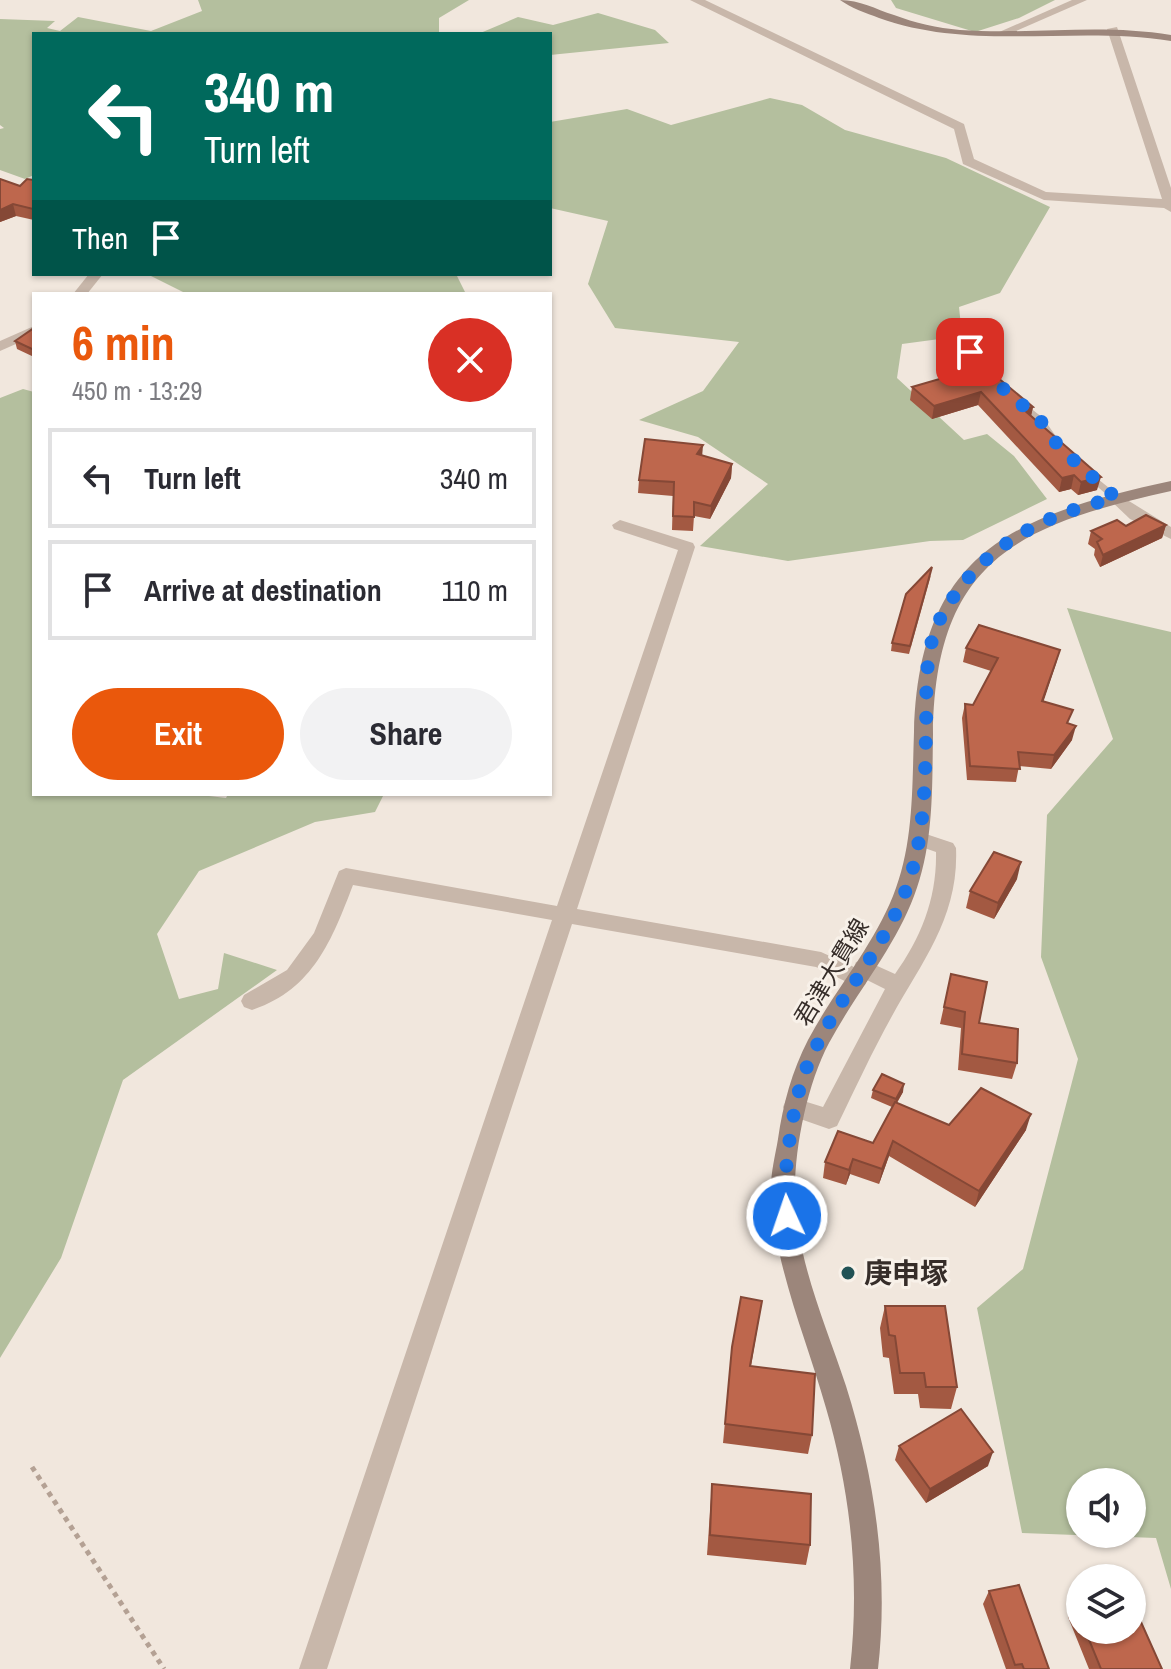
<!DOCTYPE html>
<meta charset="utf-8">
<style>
:root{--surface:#fff;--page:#f2f2f3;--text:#2b2b33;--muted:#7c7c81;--line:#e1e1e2;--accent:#ea580c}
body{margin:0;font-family:"Archivo Narrow","Noto Sans JP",sans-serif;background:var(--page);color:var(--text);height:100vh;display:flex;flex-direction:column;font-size:30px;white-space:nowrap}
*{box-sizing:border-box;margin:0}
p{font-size:26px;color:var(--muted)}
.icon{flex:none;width:44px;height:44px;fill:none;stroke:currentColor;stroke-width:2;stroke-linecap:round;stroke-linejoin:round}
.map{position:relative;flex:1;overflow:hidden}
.side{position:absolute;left:32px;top:292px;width:520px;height:504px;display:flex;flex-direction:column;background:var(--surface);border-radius:0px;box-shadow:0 2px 6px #0004}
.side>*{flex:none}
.banner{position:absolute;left:32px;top:32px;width:520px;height:244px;border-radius:0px;box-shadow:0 2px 6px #0004;background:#00695c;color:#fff;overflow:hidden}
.tools{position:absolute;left:1066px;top:1468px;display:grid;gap:16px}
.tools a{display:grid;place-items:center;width:80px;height:80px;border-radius:50%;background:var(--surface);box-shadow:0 2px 6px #0004;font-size:40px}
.pin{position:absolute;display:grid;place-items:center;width:68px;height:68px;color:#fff;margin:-34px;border-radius:16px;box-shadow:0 4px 12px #0006}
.me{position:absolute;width:88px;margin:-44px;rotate:357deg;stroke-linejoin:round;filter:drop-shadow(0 0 6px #0008)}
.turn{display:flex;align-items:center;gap:28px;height:168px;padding:0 40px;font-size:36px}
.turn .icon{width:104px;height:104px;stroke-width:2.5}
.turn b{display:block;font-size:56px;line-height:68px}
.then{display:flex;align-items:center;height:76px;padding:0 40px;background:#0003;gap:16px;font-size:30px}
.round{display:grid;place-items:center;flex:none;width:84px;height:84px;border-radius:42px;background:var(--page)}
.head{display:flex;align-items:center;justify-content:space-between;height:136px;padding:0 40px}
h1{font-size:48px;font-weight:700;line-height:60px;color:var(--accent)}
.primary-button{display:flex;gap:16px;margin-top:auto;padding:16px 40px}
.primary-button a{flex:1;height:92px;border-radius:48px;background:var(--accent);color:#fff;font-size:32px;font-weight:700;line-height:92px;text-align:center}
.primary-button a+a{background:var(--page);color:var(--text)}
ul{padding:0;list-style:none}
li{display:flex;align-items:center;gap:24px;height:100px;margin:0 16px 12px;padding:0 24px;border:4px solid var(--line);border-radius:0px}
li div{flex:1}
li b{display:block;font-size:30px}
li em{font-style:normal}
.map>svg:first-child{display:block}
</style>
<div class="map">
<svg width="1171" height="1669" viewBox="0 0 1171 1669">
<rect width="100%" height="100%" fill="#f1e7dd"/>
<g fill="#b4bf9e" fill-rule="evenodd">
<polygon points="198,0 469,0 439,18 439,34 34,34 34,175 25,179 0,170 0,129 4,128 0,125 0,19 55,21 47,28 60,31 78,17 151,31 202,11"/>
<polygon points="891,0 1055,0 1019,18 975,32 896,8"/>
<polygon points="598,13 655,30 669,43 550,55 550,34 478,34 518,17 553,25"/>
<polygon points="770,98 802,105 845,130 946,158 1050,207 1000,293 959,307 962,336 902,344 897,378 964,440 987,434 1014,456 1047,499 963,540 930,541 788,561 700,546 768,484 698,437 639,420 703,391 739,342 615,328 588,284 608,221 550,208 550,122 627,109 671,125"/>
<polygon points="147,274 456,274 466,294 187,294"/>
<polygon points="23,389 34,392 34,794 192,794 226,798 228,794 384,794 375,812 315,822 199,871 157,934 179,999 218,989 224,953 277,970 123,1080 61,1258 0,1358 0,398"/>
<path d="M1067 608 1171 632V1589L1156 1538 1022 1533 977 1308 1023 1269 1078 1059 1041 957 1047 815 1113 739ZM1132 1482V1534H1080V1482Z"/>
</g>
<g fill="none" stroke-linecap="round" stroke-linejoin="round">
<polyline stroke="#b4a194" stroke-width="5" stroke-dasharray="5 5" stroke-linecap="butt" points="32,1467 164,1669"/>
<g fill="#c8b7aa" fill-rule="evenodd">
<polygon points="970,349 973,350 999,381 999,385 993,385 967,354 966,352"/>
<polygon points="1019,399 1043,418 1060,442 1058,444 1052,444 1037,422 1016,404 1014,402"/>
<polygon points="1088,471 1119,496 1119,500 1113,500 1085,476 1083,474"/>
</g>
<g fill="#c8b7aa" fill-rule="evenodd">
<polygon points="690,0 705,0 964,124 974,159 1046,192 1162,199 1107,29 1117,27 1171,188 1171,212 1164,208 1044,200 963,164 954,129"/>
<polygon points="1072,0 1087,0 1007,35 997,33"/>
<polygon points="89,274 103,274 87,294 73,294"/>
<polygon points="34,326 34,336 0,351 0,341"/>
<polygon points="1116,493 1171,527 1171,539 1130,519 1108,498"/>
<path d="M620 520 693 543 695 547 577 909 821 952 854 967 856 962 864 960 895 974C921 938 937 898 936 852L913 844 910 839 920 832 953 843 956 848C959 916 923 960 892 1016 872 1052 855 1089 837 1126L829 1129 786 1114 783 1107 786 1100 794 1098 823 1107 885 989 867 980 865 985 857 987 816 967 572 924 327 1669H299L552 920 353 885C332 940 313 990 252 1010L244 1007 241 1001 244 995 287 970 314 933 339 871 346 868 557 906 678 550 614 529 612 525Z"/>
</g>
<g fill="#9c867b" fill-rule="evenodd">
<path d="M840 0C860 0 875 9 894 15 915 23 937 28 960 30 1031 35 1100 23 1171 35V41C1073 25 974 52 879 18 866 13 851 8 840 0Z"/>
<path d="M1171 481V491C1018 525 935 560 933 734 932 788 934 844 914 896 894 949 856 993 829 1043 808 1082 795 1145 795 1189 795 1257 825 1322 846 1386 875 1478 889 1573 878 1669H850C860 1581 851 1493 826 1408 806 1337 775 1268 771 1194 770 1175 775 1157 778 1139 783 1104 792 1071 808 1040 834 991 872 948 893 896 914 844 912 788 914 732 919 552 1014 515 1171 481Z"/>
</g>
</g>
<g fill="#a35942">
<polygon points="0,179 20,186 34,180 34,220 16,216 0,222"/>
<polygon points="34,328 34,357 17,349 15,341"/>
<polygon points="946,355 981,374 1033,407 1031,416 1097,490 1078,495 1071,489 1059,492 978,405 932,419 910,400 912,387 949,377 944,368"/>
<polygon points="703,456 732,464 731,478 710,519 694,516 693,531 672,530 673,496 638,493 639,480"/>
<polygon points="1166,525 1162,538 1100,567 1094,555 1095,549 1088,544 1091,531 1126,526"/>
<polygon points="931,575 909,654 891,651 892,643"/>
<polygon points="966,648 1060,650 1043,701 1069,724 1072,740 1051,769 1019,766 1016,782 967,780 962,718 965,704 973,705 991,671 963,662"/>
<polygon points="1017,879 994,919 966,908 970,891"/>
<polygon points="951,974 979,1023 1017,1063 1012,1079 958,1070 961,1028 940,1024"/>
<polygon points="873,1090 903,1092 897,1103 949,1125 1026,1130 975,1207 889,1156 879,1184 850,1174 846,1185 823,1178 825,1162 873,1143 892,1107 871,1098"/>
<polygon points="762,1301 751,1366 812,1435 808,1454 723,1443 732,1347"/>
<polygon points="885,1306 957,1387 951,1409 920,1408 918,1394 894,1394 889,1358 883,1357 880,1328"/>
<polygon points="899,1446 988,1466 926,1503 895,1460"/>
<polygon points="712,1484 810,1545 806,1565 707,1555"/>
<polygon points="989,1591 1049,1669 1006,1669 983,1604"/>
<polygon points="1080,1603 1080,1630 1132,1630 1162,1669 1089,1669 1068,1617 1074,1605"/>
</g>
<g fill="#854836">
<polygon points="13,204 16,216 0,222 0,210"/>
<polygon points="981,392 978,405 932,419 934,406"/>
<polygon points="1033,407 1030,420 1023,409"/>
<polygon points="703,445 702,458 697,454"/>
<polygon points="732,464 731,478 710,519 711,506"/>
<polygon points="1074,475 1071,489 1059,492 1062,478"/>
<polygon points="1101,477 1097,490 1078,495 1081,482"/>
<polygon points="1166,525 1162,538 1100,567 1103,555"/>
<polygon points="1060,650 1056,664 1039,715 1042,701"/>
<polygon points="1076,726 1072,740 1051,769 1054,755"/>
<polygon points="1021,862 1017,879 994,919 998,903"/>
<polygon points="904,1084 903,1092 894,1107 896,1099"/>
<polygon points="1031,1114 1026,1130 975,1207 979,1191"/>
<polygon points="893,1141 889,1156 879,1184 882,1169"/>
<polygon points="853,1159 850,1174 846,1185 849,1170"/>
<polygon points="993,1452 988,1466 926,1503 930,1489"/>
</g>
<g fill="#be674d" stroke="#854836" stroke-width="2">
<polygon points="0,179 20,186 27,179 34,180 34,208 33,209 13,204 0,210"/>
<polygon points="34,328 34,350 15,341"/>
<polygon points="968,353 981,374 991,372 1033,407 1023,409 1101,477 1081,482 1074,475 1062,478 981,392 934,406 912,387 957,374 946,355"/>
<polygon points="645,439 703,445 697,454 732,464 711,506 694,502 694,517 673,516 674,482 639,480"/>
<polygon points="1146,515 1166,525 1103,555 1097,542 1102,539 1091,531 1117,520 1126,526"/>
<polygon points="932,567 910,646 892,643 906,594"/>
<polygon points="979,625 1060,650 1042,701 1073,710 1067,723 1076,726 1054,755 1018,752 1020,769 970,766 965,704 973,705 998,658 966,648"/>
<polygon points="994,852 1021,862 998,903 970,891"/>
<polygon points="951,974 987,982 979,1023 1018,1029 1017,1063 962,1054 965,1012 944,1007"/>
<polygon points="882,1074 904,1084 896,1099 873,1090"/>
<polygon points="981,1088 1031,1114 979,1191 893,1141 882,1169 853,1159 849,1170 825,1162 838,1131 873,1143 895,1102 949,1125"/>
<polygon points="741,1297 762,1301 750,1366 815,1374 812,1435 725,1424 732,1347"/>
<polygon points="885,1306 945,1306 957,1387 926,1387 924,1373 900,1373 895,1336 889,1335"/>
<polygon points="961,1409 993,1452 930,1489 899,1446"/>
<polygon points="712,1484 811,1494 810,1545 710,1535"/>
<polygon points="1019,1585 1049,1669 1024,1669 1022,1664 1015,1665 989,1591"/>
<polygon points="1132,1602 1162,1669 1101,1669 1085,1630 1132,1630"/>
<polygon points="1080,1603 1080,1619 1074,1605"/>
</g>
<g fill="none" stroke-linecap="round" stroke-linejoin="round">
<path stroke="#1a73e8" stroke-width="14" stroke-dasharray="0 25.2" d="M787 1216C783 1191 786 1169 789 1144 794 1109 800 1076 817 1045 846 987 892 938 911 875 925 828 925 779 926 730 927 693 923 651 941 617 980 547 1041 515 1116 498L1059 447 1040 420 993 380 970 352"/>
</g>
<circle fill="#215255" stroke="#f8f1e9" stroke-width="3" cx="848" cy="1273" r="8"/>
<g text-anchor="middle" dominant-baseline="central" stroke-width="6" stroke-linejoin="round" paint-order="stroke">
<g font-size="24" fill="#362d29" stroke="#f8f1e9">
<text transform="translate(831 972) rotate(-59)">君津大貫線</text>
</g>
<g font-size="28" font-weight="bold" fill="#362d29" stroke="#f8f1e9" text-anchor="start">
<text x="864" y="1273">庚申塚</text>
</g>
</g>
</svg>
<div class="tools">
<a><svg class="icon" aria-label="sound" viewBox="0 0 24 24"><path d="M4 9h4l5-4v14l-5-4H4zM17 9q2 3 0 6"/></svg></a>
<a><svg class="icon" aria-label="layers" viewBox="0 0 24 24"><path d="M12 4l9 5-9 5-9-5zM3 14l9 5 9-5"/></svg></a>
</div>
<div class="pin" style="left:970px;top:352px;background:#d93025"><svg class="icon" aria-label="arrive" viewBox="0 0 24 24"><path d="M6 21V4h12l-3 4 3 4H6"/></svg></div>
<svg class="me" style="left:787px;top:1216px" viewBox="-20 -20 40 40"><circle r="17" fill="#1a73e8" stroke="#fff" stroke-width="3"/><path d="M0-11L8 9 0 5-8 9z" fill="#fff"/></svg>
<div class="banner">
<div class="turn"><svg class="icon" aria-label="left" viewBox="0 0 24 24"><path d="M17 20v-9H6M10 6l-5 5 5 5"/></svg><div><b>340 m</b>Turn left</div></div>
<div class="then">Then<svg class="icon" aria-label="arrive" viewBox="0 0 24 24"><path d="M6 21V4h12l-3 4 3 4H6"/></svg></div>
</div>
<section class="side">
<div class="head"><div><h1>6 min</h1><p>450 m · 13:29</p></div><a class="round" style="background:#d93025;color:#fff"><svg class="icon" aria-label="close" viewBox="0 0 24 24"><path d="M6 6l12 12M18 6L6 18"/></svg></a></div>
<ul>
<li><svg class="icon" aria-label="left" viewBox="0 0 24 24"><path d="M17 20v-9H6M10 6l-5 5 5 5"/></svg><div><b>Turn left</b></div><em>340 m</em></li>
<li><svg class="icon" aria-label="arrive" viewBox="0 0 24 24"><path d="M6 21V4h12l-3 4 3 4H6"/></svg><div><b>Arrive at destination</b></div><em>110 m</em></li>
</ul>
<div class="primary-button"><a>Exit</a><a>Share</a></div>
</section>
</div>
